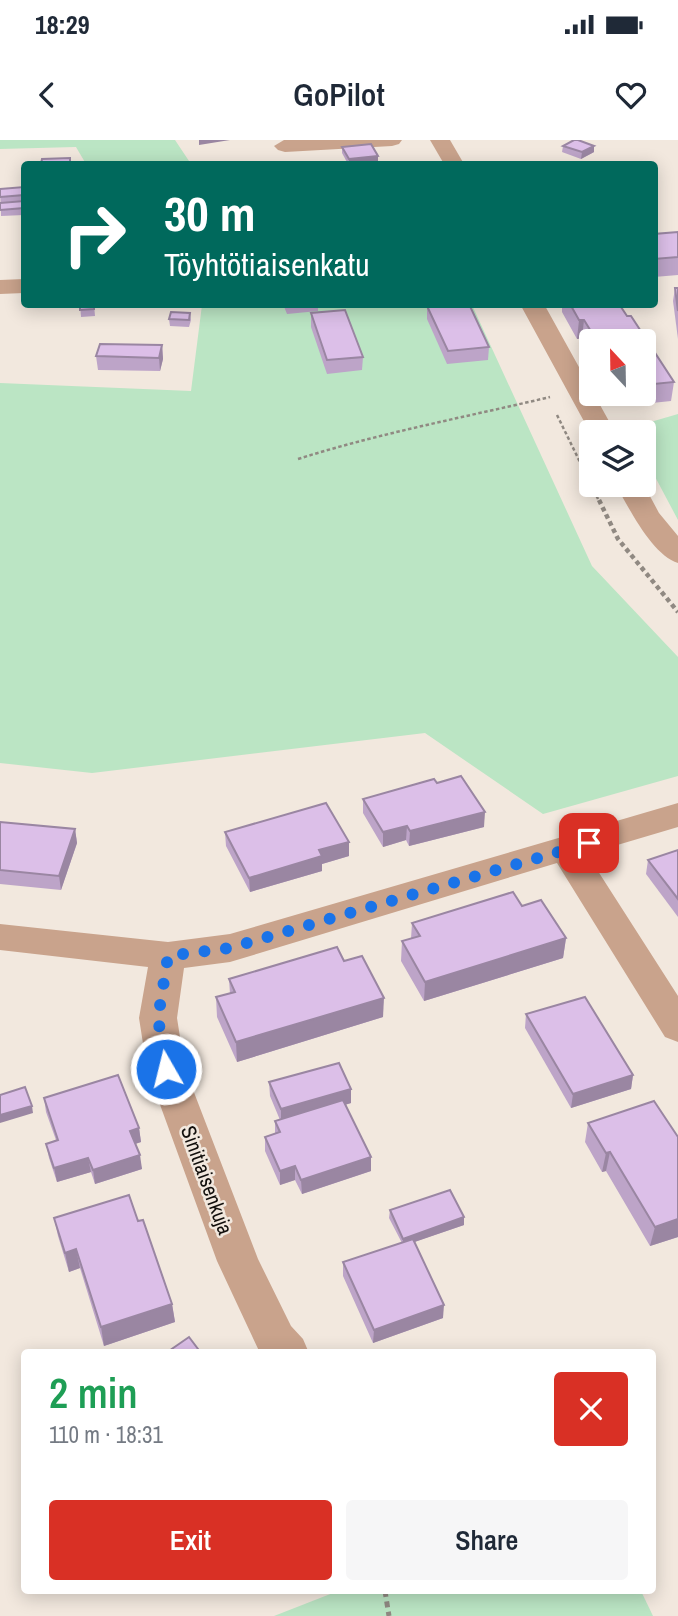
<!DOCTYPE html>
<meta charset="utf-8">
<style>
:root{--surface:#fff;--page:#f6f6f7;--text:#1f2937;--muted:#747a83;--accent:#d93025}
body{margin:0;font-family:"Archivo Narrow",sans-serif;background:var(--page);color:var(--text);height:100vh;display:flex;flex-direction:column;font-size:26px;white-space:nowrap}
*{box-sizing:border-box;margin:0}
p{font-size:23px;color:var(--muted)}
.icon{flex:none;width:38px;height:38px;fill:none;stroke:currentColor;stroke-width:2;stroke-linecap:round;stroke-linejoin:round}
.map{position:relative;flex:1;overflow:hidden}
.details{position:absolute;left:21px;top:1209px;width:635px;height:245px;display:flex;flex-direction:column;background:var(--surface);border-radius:7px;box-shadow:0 4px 18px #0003}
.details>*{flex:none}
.hud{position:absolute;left:21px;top:21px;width:637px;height:147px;border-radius:7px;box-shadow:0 4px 18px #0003;background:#00695c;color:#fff;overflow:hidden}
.needle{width:46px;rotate:338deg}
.tools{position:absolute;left:579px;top:189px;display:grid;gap:14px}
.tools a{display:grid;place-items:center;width:77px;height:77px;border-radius:7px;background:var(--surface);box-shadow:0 4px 18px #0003;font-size:35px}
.pin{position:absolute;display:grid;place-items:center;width:60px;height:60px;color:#fff;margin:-30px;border-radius:14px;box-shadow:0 4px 10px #0006}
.me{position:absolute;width:77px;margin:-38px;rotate:352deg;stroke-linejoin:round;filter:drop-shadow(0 0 5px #0008)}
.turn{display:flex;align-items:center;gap:24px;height:147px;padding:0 28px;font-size:32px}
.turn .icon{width:91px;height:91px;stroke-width:2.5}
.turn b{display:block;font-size:49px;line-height:60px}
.round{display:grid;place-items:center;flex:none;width:74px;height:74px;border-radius:7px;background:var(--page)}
.overview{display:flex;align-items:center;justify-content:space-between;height:119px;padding:0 28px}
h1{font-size:42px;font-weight:600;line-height:52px;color:#1e9e55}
.cta{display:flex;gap:14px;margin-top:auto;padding:14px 28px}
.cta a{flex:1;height:80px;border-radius:7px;background:var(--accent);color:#fff;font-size:28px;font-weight:600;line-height:80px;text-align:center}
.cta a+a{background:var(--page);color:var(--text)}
.status{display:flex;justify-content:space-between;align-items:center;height:49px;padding:0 35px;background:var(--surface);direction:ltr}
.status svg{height:19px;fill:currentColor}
header{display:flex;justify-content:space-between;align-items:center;height:91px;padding:0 28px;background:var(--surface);font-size:32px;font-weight:600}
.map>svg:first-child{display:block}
</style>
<div class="status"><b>18:29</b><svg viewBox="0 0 49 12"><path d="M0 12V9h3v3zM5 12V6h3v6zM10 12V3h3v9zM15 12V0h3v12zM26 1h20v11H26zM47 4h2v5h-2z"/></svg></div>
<header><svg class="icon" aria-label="back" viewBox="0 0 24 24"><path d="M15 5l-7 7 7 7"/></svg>GoPilot<svg class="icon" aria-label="heart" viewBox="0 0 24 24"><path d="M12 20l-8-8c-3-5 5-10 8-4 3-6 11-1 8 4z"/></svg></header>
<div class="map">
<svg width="678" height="1476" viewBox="0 0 678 1476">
<rect width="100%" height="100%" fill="#f2e8de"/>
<g fill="#bbe5c4">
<polygon points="0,0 175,0 191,24 86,24 76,7 0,9"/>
<polygon points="202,165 472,165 592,426 678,517 678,636 543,674 425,593 92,633 0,623 0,243 191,251"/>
<polygon points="678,274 678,380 644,316 644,292 632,292 630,288"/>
<polygon points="338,1451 641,1451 653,1476 274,1476"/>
</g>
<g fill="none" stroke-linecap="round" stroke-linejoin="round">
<g stroke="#908982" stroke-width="2.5" stroke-dasharray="3.5 2.5" stroke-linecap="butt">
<polyline points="557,275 599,361"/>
<path d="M298 319C380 293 466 277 550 257"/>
</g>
<polyline stroke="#908982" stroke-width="4.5" stroke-dasharray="4.5 3.5" stroke-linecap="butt" points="599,360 618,399 678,472"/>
<polyline stroke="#908982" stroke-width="5" stroke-dasharray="6 4.5" stroke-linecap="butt" points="385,1451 389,1476"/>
<g fill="#c9a38c" fill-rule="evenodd">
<polygon points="284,0 402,0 399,4 392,6 285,12 278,10 274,6"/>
<polygon points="430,0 450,0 464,24 444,24"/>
<polygon points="24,139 24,153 0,154 0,140"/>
<polygon points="520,164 544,164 615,292 592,292 592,296"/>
<path d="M616 345H644L659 373 678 396V423C653 416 628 367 616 345Z"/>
<polygon points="678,663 678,687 587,714 678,856 678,902 665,897 557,723 230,822 184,828 177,878 185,929 258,1119 291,1186 303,1199 309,1213 260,1213 217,1121 147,929 139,878 148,827 0,810 0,784 168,802 230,794"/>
</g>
</g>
<g fill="#bda4c8">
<polygon points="563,6 594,12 581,19 562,12"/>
<polygon points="342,7 378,23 348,24 342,13"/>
<polygon points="24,47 24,75 1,76 0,49"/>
<polygon points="678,92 678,135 654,137 654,94"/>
<polygon points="675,148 678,148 678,199 673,161"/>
<polygon points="26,164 71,164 26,166"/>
<polygon points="80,164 94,165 95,176 81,177"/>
<polygon points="283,164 318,164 318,171 287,174"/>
<polygon points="384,164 416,164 386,167"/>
<polygon points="562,164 619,164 674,242 671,261 623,266 615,254 644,254 644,201 592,201 592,213 582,198 577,199 562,172"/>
<polygon points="427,166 489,207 488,220 447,224 427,179"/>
<polygon points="190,173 191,180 189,187 170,186 169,179"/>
<polygon points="311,173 363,217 362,230 327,234 311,187"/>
<polygon points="162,205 163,219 160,231 98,230 96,216"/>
<polygon points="437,643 484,687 409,706 406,700 383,707 363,673 363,659"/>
<polygon points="0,682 75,689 77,703 61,750 0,744"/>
<polygon points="225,692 349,716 322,724 322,731 250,752 226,706"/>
<polygon points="678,710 678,777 646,734 648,720"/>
<polygon points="522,766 566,798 563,818 424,861 401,821 402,801 411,799 412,783"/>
<polygon points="344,821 383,877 237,922 217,877 216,857 230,854 229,839"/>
<polygon points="526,874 633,935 631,949 571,968 525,888"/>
<polygon points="269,942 351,963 345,965 371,1031 302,1054 295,1040 280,1045 265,1011 265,997 275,994 275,981 280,980 270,956"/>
<polygon points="44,958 139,988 141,1002 135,1004 142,1029 95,1044 91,1032 57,1042 49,1018 46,1004 56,1000 46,972"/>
<polygon points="588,983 678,997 678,1097 650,1106 606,1031 602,1032 585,1002"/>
<polygon points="390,1070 464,1085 414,1102 443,1178 373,1203 343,1136 343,1122 402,1103 389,1078"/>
<polygon points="54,1078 138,1081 172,1164 175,1182 104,1206 80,1128 69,1132 58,1096"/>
</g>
<g fill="#9a86a2">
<polygon points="199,0 230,0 199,5"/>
<polygon points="594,6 594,12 581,19 582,12"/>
<polygon points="378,16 378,23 349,24 349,19"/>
<polygon points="579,180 584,180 582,198 577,199"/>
<polygon points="162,205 163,219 160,231 159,218"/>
<polygon points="485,672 484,687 409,706 410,691"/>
<polygon points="407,686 406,700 383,707 383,692"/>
<polygon points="75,689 77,703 61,750 59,736"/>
<polygon points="349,702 349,716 322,724 322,731 250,752 249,738 319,710"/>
<polygon points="566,798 563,818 424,861 425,842"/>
<polygon points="384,858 383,877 237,922 236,902"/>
<polygon points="633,935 631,949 571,968 573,954"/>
<polygon points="351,949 351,963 281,983 281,969"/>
<polygon points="32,966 33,973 0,983 0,975"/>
<polygon points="139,988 141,1002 132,1005 130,991"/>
<polygon points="610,1012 606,1031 602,1032 606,1013"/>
<polygon points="140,1015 142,1029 95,1044 93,1030"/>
<polygon points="371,1017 371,1031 302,1054 301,1040"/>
<polygon points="88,1018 91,1032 57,1042 54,1028"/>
<polygon points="295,1026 295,1040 280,1045 280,1031"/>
<polygon points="464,1077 464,1085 403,1106 403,1099"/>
<polygon points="678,1079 678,1097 650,1106 655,1087"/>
<polygon points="76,1109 80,1128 69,1132 65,1113"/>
<polygon points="172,1164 175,1182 104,1206 101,1187"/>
<polygon points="444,1165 443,1178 373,1203 374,1190"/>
</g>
<g fill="#dcbfe8" stroke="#9a86a2" stroke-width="2">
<polygon points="574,0 578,0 594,6 582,12 563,6"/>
<polygon points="371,4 378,16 349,19 342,7"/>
<polygon points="70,18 70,24 41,24 42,19"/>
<polygon points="24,47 24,55 0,57 0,49"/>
<polygon points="24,61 24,68 0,70 0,63"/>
<polygon points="678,92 678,117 654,119 654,94"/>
<polygon points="675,148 678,148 678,171"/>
<polygon points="80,164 94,164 94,169 80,170"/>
<polygon points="286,164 312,164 286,167"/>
<polygon points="446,164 469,164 489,207 448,211 427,166"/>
<polygon points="570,164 619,164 627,176 631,176 674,242 644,245 644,201 597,201 584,180 579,180"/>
<polygon points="345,170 363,217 327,220 311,173"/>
<polygon points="171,172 190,173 189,180 169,179"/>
<polygon points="100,204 162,205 159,218 96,216"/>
<polygon points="461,636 485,672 410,691 407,686 383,692 363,659 434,639 437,643"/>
<polygon points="326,663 349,702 319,710 322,716 249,738 225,692"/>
<polygon points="0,682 75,689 59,736 0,730"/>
<polygon points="678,710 678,759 648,720"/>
<polygon points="513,752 522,766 541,760 566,798 425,842 402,801 420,796 412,783"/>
<polygon points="337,807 344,821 362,816 384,858 236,902 216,857 235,852 229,839"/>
<polygon points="585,857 633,935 573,954 526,874"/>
<polygon points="339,923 351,949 281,969 269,942"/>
<polygon points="118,935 139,988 130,991 140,1015 93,1030 88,1018 54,1028 46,1004 58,1000 44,958"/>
<polygon points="25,947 32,966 0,975 0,955"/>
<polygon points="343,960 371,1017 301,1040 295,1026 280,1031 265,997 280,992 275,981"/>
<polygon points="654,961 678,997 678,1079 655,1087 610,1012 606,1013 588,983"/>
<polygon points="450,1050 464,1077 403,1099 390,1070"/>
<polygon points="129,1055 138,1081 143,1080 172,1164 101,1187 76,1109 65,1113 54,1078"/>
<polygon points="413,1099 444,1165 374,1190 343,1122"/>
<polygon points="189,1197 201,1213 166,1213"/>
</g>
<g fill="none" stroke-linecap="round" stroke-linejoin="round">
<polyline stroke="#1a73e8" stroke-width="12" stroke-dasharray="0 21.6" points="166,929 158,878 168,816 230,808 589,703"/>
</g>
<g text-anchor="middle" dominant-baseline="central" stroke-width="5" stroke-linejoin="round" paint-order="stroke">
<g font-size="21" fill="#120f0c" stroke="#f2e8de">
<text transform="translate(207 1040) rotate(70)">Sinitiaisenkuja</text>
</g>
</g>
</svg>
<div class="tools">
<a><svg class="needle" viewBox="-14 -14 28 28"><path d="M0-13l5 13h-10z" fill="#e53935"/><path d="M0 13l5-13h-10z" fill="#747a83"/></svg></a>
<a><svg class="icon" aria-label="layers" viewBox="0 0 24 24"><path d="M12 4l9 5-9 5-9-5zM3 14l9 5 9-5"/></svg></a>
</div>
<div class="pin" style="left:589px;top:703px;background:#d93025"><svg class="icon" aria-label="arrive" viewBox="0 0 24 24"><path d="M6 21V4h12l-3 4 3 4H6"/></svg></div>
<svg class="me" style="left:166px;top:929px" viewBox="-20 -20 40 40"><circle r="17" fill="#1a73e8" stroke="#fff" stroke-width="3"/><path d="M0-11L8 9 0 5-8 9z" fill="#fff"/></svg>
<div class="hud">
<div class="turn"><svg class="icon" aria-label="right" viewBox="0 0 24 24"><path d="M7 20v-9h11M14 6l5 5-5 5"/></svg><div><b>30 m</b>Töyhtötiaisenkatu</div></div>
</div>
<section class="details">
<div class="overview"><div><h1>2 min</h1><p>110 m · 18:31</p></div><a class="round" style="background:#d93025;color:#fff"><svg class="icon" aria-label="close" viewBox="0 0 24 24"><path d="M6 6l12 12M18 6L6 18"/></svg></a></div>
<div class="cta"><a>Exit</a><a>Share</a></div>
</section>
</div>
